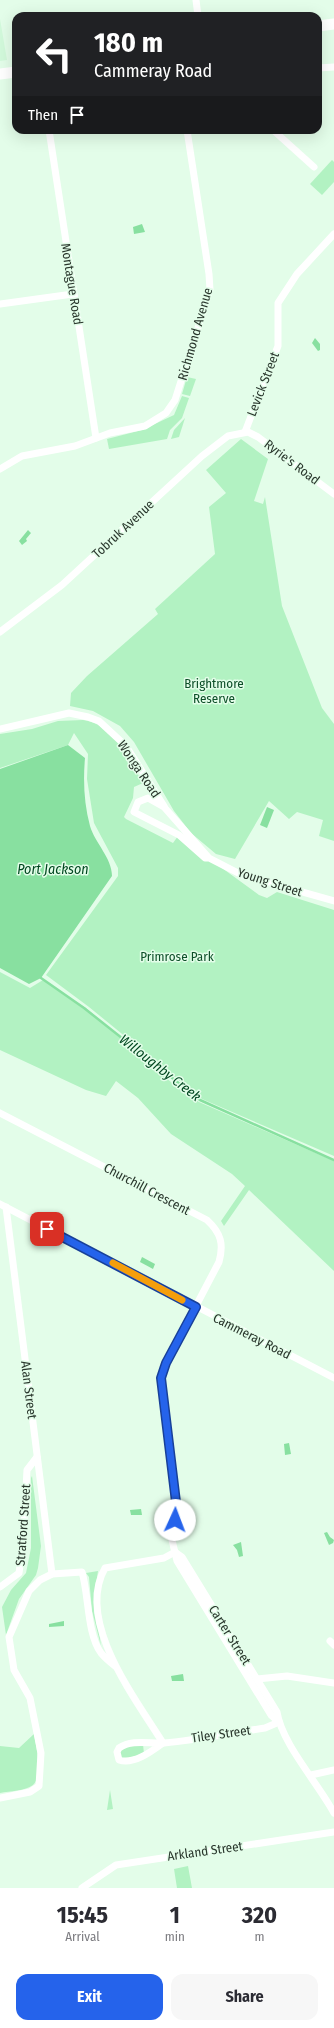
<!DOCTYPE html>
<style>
:root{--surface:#fff;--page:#f7f7f7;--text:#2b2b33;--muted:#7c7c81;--accent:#2563eb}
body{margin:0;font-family:"Fira Sans Condensed",sans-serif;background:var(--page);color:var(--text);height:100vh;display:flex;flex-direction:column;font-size:15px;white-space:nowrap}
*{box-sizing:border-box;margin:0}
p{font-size:13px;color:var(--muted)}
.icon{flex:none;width:22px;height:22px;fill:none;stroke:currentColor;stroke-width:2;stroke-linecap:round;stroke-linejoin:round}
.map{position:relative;height:1888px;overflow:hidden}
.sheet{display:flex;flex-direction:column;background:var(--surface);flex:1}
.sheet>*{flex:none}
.banner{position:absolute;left:12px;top:12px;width:310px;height:122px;border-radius:12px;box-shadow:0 4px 16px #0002;background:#202124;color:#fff;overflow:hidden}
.pin{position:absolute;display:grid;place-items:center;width:34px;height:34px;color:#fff;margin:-17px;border-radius:8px;box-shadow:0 2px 6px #0006}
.me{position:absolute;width:44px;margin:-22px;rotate:2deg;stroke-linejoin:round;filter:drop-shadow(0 0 3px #0008)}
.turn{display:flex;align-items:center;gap:14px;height:84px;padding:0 16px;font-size:18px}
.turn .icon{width:52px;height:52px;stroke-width:2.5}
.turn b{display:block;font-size:28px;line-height:34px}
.then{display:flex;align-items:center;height:38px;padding:0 16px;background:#0003;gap:8px;font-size:15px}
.eta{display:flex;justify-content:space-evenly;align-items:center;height:68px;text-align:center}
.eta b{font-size:24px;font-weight:700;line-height:28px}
.cta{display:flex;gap:8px;margin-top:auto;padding:8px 16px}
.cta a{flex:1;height:46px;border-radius:12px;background:var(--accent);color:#fff;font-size:16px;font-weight:700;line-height:46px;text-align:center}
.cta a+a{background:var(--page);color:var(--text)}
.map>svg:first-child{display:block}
</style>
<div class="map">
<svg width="334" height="1888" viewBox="0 0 334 1888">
<rect width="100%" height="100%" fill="#e3fde9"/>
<polygon fill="#d2f9db" points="0,19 7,60 0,61"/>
<g fill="#b2f2c2">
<polygon points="332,160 334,162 334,182 322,195 310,184"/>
<polygon points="187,377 196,379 190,396 182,394"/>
<polygon points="182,396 189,398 182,418 170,430 167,439 109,449 107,439 142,430 174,415"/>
<polygon points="185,418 179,437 171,439 174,430"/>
<polygon points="241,439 268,459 254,501 263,504 265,497 282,606 322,708 334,724 334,841 319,836 323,820 297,812 289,819 269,801 235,859 216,854 191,833 174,811 134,742 120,726 93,711 70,706 71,693 87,676 158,614 155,609 215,554 209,507 226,493 206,470"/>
<path d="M58 721C66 721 75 720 83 720 114 724 129 760 143 783L134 787 133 798 124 817 126 819 173 843 178 836 259 895 267 898 277 892 334 910V1156L202 1099 89 1007 46 975 118 876V868L94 823 87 779 88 754 74 733 68 745 0 768V734L32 729Z"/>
<polygon points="0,972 30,988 43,980 86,1008 179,1089 199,1102 334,1161 334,1271 249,1190 224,1226 221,1221 245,1186 232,1174 171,1134 138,1098 116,1081 106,1096 86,1090 0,1050"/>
<polygon points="32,1476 41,1546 38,1568 36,1575 19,1599 6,1635 2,1607 11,1590 26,1573 31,1548 31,1478"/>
<polygon points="98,1571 94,1597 101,1646 92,1611 89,1577 86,1573"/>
<path d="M34 1734C36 1745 43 1776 33 1785 25 1791 10 1791 0 1793V1746L19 1748Z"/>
<polygon points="143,1744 144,1754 120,1760 119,1750 122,1748"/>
<polygon points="110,1790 113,1809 107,1810"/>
<polygon points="188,1866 192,1888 177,1888 174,1869"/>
</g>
<g fill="#88e0a0">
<polygon points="142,224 145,232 134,234 133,227"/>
<polygon points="315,338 320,344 320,350 318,351 312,343"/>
<polygon points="28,530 31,533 26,539 27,541 22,545 19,541"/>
<path d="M68 745 85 758C83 781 84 804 90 826 95 843 112 858 112 876L41 978 29 984 0 968V769Z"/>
<polygon points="267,807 274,810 267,828 260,825"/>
<polygon points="142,1257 155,1264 153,1269 140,1262"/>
<polygon points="289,1443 291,1454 285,1455 284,1444"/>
<polygon points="141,1509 142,1515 131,1515 130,1510"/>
<polygon points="327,1532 330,1537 334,1540 333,1543 329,1545 324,1533"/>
<polygon points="241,1542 243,1556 239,1557 237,1550 233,1545"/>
<polygon points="64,1621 64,1626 49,1627 49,1624"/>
<polygon points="183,1674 184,1681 172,1681 171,1676"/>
</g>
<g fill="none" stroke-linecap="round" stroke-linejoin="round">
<polyline stroke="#88e0a0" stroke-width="2.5" points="41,978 84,1008 200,1100 334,1160"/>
<g stroke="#fff" stroke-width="7">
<polyline points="196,0 198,16"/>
<polyline points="318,68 334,67"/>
<polyline points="49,130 96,438"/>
<polyline points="273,130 314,167"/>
<polyline points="0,304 73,294"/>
<polyline points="245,432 278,346 278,303 297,274 334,234"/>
<polyline points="0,469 22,456 75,446 110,433 145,426 166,413 175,400 210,290 209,274 187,130"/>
<polyline points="0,632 62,585 202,456 228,436 248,432 258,437 334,494"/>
<polyline points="0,729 69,713 88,717 99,721 126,746 164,806"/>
<polyline points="209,858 164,807 148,798 138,802 134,812 179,835 205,858 209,858 242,875 334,901"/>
<path d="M0 1113 207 1220C221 1233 224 1244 219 1262L166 1363 161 1378 176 1502 172 1540 177 1561 271 1715 279 1722"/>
<polyline points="0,1204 334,1378"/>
<polyline points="6,1207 52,1574"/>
<path d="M175 1552 182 1557 277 1712C282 1744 318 1783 334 1813"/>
<polyline points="0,1587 19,1573 23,1545 27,1470 37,1457"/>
<polyline points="330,1641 334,1645"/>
<polyline points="257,1679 287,1676 334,1683"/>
<path d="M163 1743C135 1698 75 1621 105 1568L164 1558 175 1552"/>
<path d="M163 1743C152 1751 134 1765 119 1760L117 1752 119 1748C132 1739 150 1744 164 1743 198 1740 232 1733 265 1728L279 1722"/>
<polyline points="311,1775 334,1770"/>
<path d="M0 1798 30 1792 39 1786 41 1753 30 1698 14 1670 9 1637 29 1591 40 1580 52 1574 82 1572C89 1596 87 1634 101 1653 105 1658 110 1662 115 1666"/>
<polyline points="82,1888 116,1865 334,1832"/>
</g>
<g stroke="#fff" stroke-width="11">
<polyline points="318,26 334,24"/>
<polyline points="0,74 16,72"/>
</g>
</g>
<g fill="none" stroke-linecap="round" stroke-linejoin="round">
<defs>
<polyline id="route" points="47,1229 196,1307 166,1363 161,1378 176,1502 175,1520"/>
</defs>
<use href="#route" stroke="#184099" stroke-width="10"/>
<use href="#route" stroke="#2563eb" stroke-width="7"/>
<polyline stroke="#f59e0b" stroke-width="7" points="113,1263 182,1300"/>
</g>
<g text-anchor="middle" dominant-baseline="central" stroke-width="3" stroke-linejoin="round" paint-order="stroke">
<g font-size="13" fill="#29362c" stroke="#e3fde9">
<text transform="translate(72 284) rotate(81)">Montague Road</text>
<text transform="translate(195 334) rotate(-74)">Richmond Avenue</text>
<text transform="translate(263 384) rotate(-69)">Levick Street</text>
<text transform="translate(292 462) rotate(37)">Ryrie's Road</text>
<text transform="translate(123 529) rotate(-43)">Tobruk Avenue</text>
<text transform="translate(139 769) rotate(56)">Wonga Road</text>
<text transform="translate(270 882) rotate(18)">Young Street</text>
<text transform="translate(147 1189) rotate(28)">Churchill Crescent</text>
<text transform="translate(252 1336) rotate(27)">Cammeray Road</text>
<text transform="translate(29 1390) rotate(83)">Alan Street</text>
<text transform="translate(23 1525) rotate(-86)">Stratford Street</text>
<text transform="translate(230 1635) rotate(58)">Carter Street</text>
<text transform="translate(221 1734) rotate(-8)">Tiley Street</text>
<text transform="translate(205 1851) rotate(-8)">Arkland Street</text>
</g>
<g font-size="13" fill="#0d4f28" stroke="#e3fde9">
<text x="214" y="683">Brightmore<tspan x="214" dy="15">Reserve</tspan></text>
<text x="177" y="956">Primrose Park</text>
</g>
<g font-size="14" font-style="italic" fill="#004720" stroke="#e3fde9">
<text x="53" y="869">Port Jackson</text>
<text transform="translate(160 1068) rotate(38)">Willoughby Creek</text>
</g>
</g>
</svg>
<div class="pin" style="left:47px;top:1229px;background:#d93025"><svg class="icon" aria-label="arrive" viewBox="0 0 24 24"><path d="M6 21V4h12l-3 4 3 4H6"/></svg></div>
<svg class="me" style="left:175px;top:1520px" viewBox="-20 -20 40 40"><circle r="19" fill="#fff"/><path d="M0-13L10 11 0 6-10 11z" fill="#2563eb"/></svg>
<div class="banner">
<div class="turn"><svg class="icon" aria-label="left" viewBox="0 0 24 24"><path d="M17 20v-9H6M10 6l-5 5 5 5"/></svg><div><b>180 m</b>Cammeray Road</div></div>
<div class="then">Then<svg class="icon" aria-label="arrive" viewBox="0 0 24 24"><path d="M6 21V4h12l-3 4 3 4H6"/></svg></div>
</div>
</div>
<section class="sheet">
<div class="eta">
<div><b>15:45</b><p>Arrival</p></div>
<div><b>1</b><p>min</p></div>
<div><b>320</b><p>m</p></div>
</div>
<div class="cta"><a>Exit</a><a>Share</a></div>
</section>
